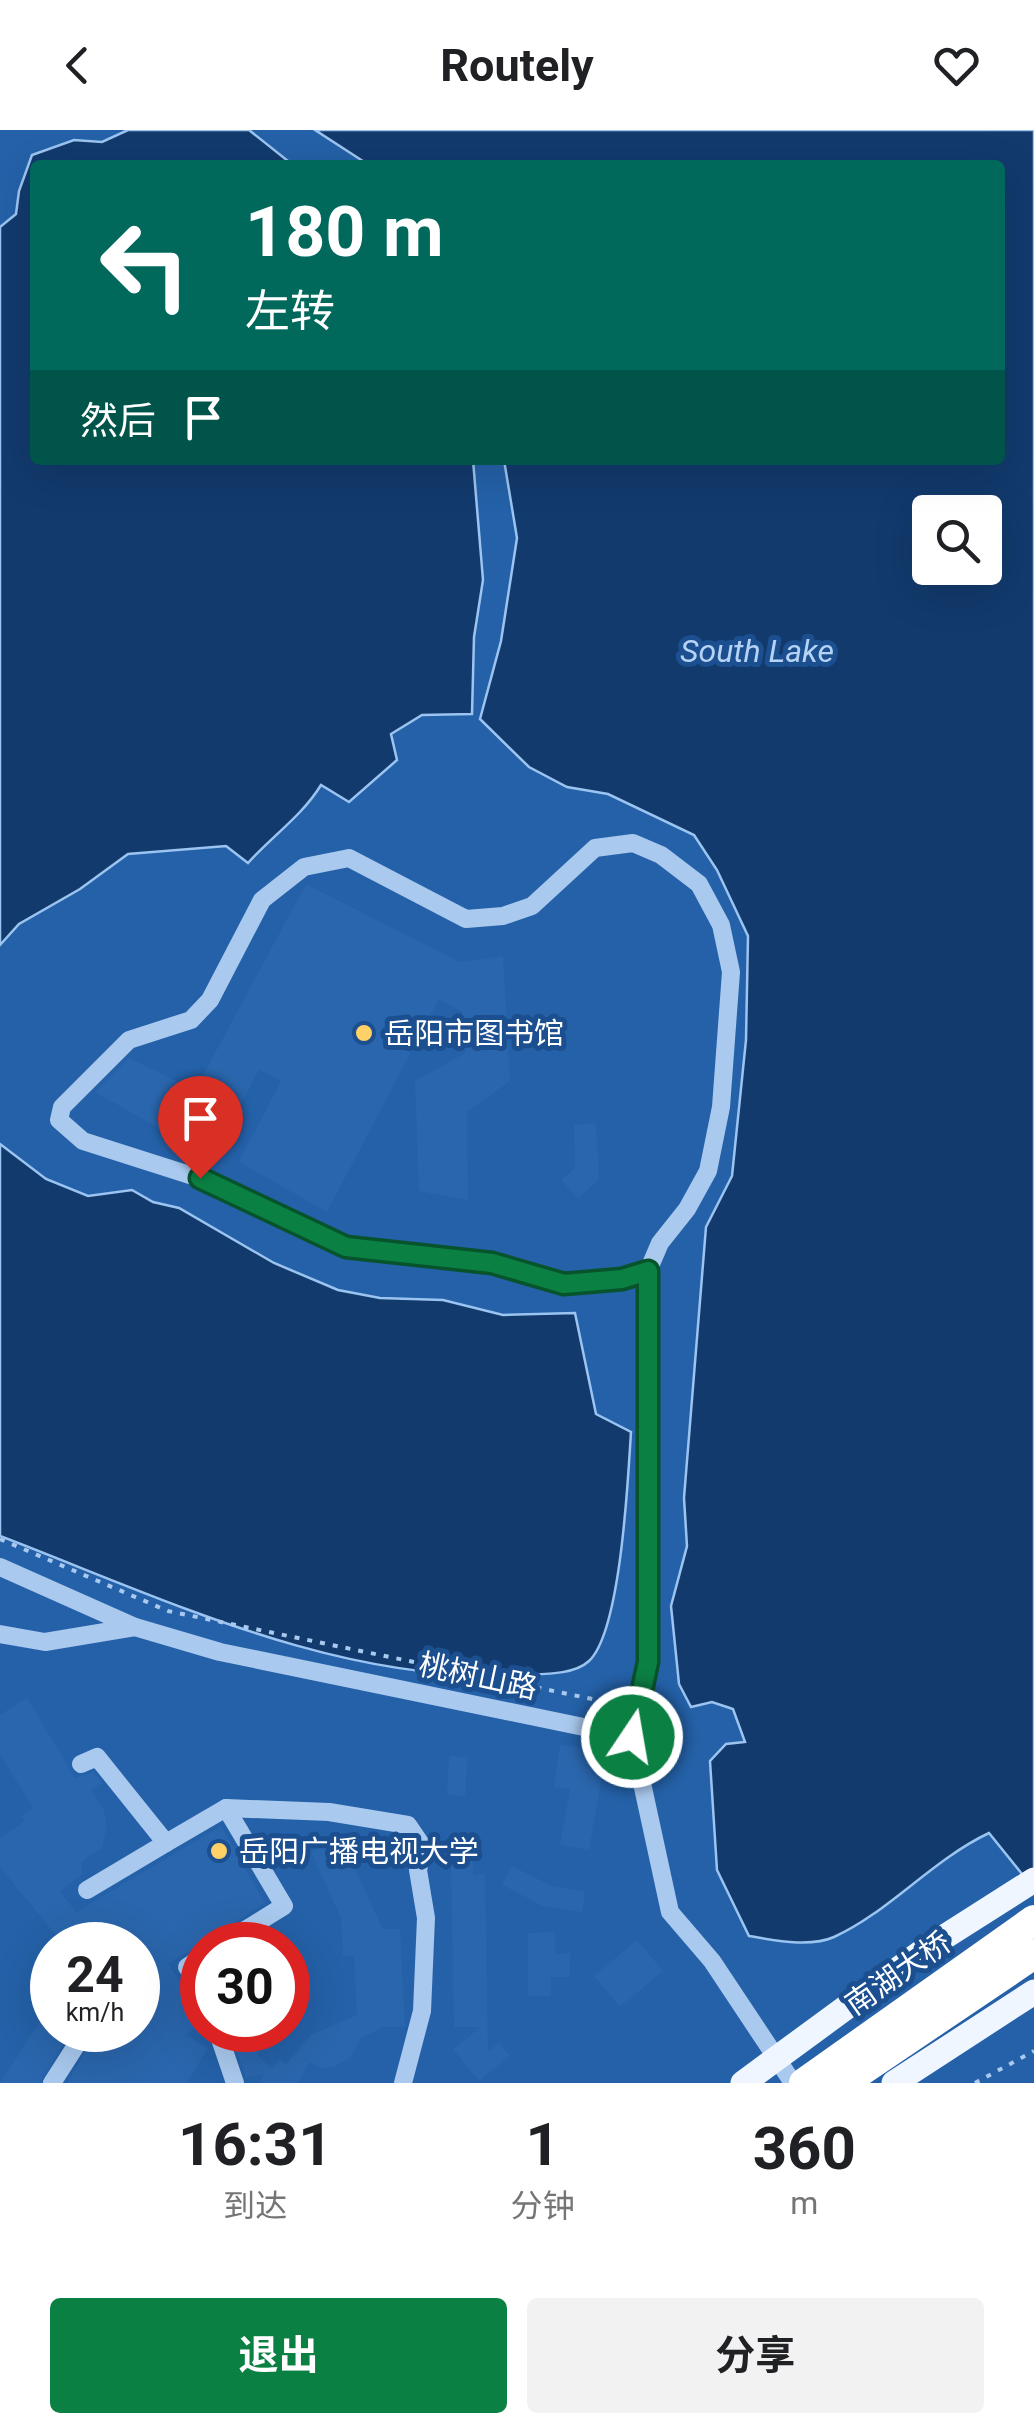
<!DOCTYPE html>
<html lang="zh">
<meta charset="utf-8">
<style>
:root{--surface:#fff;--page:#f2f2f2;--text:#202124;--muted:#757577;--accent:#0b8043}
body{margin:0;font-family:Roboto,"Noto Sans SC",sans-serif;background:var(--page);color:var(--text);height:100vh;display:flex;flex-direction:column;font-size:38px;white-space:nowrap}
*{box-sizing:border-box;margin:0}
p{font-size:32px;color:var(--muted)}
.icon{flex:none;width:55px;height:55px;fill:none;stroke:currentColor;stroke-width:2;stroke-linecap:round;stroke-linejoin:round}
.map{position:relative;height:1953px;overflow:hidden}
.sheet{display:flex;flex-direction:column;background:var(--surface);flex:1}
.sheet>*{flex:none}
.hud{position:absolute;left:30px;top:30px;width:975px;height:305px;border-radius:10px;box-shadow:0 10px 40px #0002;background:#00695c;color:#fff;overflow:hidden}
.fabs{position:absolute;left:912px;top:365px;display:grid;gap:20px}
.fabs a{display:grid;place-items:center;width:90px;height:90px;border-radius:10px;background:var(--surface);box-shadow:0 10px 40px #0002;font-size:50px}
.speed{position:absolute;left:30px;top:1792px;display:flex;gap:20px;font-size:50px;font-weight:700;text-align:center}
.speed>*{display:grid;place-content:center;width:130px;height:130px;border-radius:50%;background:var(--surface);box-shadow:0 10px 40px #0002;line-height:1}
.speed small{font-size:25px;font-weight:400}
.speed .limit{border:15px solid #d22;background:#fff;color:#111}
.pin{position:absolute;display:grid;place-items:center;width:85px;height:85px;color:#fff;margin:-102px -42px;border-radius:50% 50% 50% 0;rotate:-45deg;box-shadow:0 0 10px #0007}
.pin .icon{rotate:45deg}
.me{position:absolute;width:110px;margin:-55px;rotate:12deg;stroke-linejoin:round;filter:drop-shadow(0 0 8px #0008)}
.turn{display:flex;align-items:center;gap:35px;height:210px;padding:0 50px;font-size:45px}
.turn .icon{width:130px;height:130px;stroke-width:2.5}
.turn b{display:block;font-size:70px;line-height:85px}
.then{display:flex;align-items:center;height:95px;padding:0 50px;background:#0003;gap:20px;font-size:38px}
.eta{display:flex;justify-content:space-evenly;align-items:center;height:170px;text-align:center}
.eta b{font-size:60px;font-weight:700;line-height:70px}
.action{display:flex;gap:20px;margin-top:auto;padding:20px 50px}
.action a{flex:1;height:115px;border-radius:10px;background:var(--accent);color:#fff;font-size:40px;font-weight:700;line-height:115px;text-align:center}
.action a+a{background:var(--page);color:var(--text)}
header{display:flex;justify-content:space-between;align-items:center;height:130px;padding:0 50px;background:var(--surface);font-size:45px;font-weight:700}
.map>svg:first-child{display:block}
</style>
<header><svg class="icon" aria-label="back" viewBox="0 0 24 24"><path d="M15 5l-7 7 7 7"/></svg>Routely<svg class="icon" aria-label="heart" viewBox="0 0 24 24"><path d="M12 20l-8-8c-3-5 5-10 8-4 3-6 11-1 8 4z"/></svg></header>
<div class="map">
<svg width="1034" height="1953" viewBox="0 0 1034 1953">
<rect width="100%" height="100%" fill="#1b4f8f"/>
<path fill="#2461a8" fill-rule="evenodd" d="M0 0H1034V1953H0ZM35 35H1000V330H35ZM930 382H985V438H930ZM52 1815H138V1900H52ZM202 1815H288V1900H202Z"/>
<g fill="#123a6d" stroke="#9cc4f0" stroke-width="2.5" fill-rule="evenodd">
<path d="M128 0H249L293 35H35V330H473L483 450 474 507 472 584 422 585 391 604 397 630 349 672 321 655C302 686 272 706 248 733L226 716 128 724 80 759 19 794 0 815V97L16 84 19 61 32 25 74 10 102 12Z"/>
<path d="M315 0H1034V1759L989 1703C932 1730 889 1782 834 1807 809 1818 774 1810 749 1806L717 1740 710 1631 726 1614 745 1612 733 1579 712 1572 691 1577 679 1554 671 1476 687 1416 684 1368 706 1097 732 1046 746 910 748 806 717 740 694 705 608 664 567 657 529 637 480 589 501 511 517 408 504 330H1000V35H369ZM930 382H985V438H930Z"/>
<path d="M0 1014 46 1049 88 1066 132 1060 153 1072 179 1078 274 1133 338 1160 380 1168 443 1170 503 1185 575 1183 596 1284 631 1302C628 1348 621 1501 589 1531 574 1545 543 1544 523 1545 341 1555 167 1470 0 1406Z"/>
</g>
<g fill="#2a66ad">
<polygon points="306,754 460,832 503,826 510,951 467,982 468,1070 419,1061 415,951 465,923 462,882 439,869 327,1082 239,1032 281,951 259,940 212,1028 95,962 129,928 195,960"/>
<polygon points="596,993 599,1050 578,1068 561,1050 575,1038 574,995"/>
<polygon points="27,1568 75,1648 93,1642 102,1653 91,1660 104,1680 107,1696 102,1718 81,1732 83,1744 60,1761 76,1782 221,1696 265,1773 168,1834 187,1862 181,1866 202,1891 186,1905 208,1918 187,1953 67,1953 98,1900 138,1900 138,1815 114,1815 105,1800 86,1815 64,1815 0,1737 0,1708 25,1691 21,1686 33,1678 0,1624 0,1585"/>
<polygon points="560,1615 606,1622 589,1720 560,1715 570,1659 554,1657"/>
<polygon points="449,1626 468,1627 465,1666 447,1665"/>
<polygon points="341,1709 383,1799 400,1799 405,1897 384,1897 361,1908 350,1928 333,1937 321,1938 310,1932 298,1953 259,1953 264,1944 246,1948 230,1900 252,1900 258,1926 272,1938 280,1929 286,1934 311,1905 357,1885 354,1826 343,1826 341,1788 311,1722"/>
<polygon points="448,1711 473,1727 473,1745 485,1744 488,1921 499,1913 510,1926 479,1951 453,1919 481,1897 454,1897 451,1738 440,1738 440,1719 448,1719"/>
<polygon points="512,1736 552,1756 585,1762 582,1782 543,1776 502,1755"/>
<polygon points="555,1802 555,1824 570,1823 570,1847 551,1847 551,1866 528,1866 528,1803"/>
<polygon points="637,1810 663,1841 620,1877 594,1846"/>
<polygon points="52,1873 52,1900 71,1900 40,1953 0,1953"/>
</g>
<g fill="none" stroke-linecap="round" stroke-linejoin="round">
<g stroke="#a9c9ee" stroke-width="4" stroke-dasharray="5 8" stroke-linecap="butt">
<polyline points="0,1409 168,1481 621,1575"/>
<polyline points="975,1953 1034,1921"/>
</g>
<g stroke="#a9c9ee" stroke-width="18">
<polyline points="0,1437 135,1497 220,1522 632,1607 670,1782 712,1831 793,1953"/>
<polyline points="0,1504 45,1512 135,1497"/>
<polyline points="632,1607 648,1532 648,1141 660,1113 687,1079 708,1041 721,977 731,842 721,795 699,754 661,725 633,713 595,718 532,776 503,786 466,789 349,728 304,737 262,770 210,870 191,890 129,910 62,977 59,990 83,1011 199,1048 346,1117 492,1133 564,1153 622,1149 648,1141"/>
<polyline points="81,1634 97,1627 166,1713 226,1678 329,1682 408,1695 423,1717 418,1740 426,1788 422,1881 403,1953"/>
<polyline points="87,1760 166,1713"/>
<polyline points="221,1815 284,1776 226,1678"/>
<polyline points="202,1827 187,1837 202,1857"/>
<polyline points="217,1900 235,1953"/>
<polyline points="52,1953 86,1900"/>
</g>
<g stroke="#f0f6ff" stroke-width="25">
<polyline points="743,1953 927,1818 1034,1750"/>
<polyline points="894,1953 1034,1862"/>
</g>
<g stroke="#fff" stroke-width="30">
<polyline points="804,1953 1034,1790"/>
<polyline points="843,1953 1034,1824"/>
</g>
</g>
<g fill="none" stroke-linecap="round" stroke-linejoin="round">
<defs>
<polyline id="route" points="200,1048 346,1117 492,1133 564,1154 622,1149 648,1141 648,1532 632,1607"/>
</defs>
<use href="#route" stroke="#07532c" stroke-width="25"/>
<use href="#route" stroke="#0b8043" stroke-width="18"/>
</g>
<g fill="#ffd166" stroke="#1b4f8f" stroke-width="4">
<circle cx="364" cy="903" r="10"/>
<circle cx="219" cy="1721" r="10"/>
</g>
<g text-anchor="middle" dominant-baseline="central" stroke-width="10" stroke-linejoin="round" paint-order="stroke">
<g font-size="30" fill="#fff" stroke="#1b4f8f" text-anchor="start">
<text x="384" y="903">岳阳市图书馆</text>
<text x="239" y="1721">岳阳广播电视大学</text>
</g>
<g font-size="30" fill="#fff" stroke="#1b4f8f">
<text transform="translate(478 1546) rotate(12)">桃树山路</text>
<text transform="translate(898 1843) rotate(-35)">南湖大桥</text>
</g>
<g font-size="32" font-style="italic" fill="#b5d3f5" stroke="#1b4f8f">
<text x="757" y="521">South Lake</text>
</g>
</g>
</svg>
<div class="fabs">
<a><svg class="icon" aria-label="search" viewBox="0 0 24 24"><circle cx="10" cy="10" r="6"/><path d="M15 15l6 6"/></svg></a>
</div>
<div class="speed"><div>24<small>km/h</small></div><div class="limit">30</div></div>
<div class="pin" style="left:200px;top:1048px;background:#d93025"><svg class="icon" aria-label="arrive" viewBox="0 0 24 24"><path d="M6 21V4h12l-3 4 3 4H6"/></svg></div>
<svg class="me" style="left:632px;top:1607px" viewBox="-20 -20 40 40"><circle r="17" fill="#0b8043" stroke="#fff" stroke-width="3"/><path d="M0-11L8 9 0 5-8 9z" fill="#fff"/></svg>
<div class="hud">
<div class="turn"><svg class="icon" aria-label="left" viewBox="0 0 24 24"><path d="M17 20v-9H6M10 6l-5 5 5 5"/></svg><div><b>180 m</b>左转</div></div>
<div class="then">然后<svg class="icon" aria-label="arrive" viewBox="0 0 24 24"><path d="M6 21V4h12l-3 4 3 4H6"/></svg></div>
</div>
</div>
<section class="sheet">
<div class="eta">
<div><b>16:31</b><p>到达</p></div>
<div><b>1</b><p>分钟</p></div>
<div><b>360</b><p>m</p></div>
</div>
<div class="action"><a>退出</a><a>分享</a></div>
</section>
